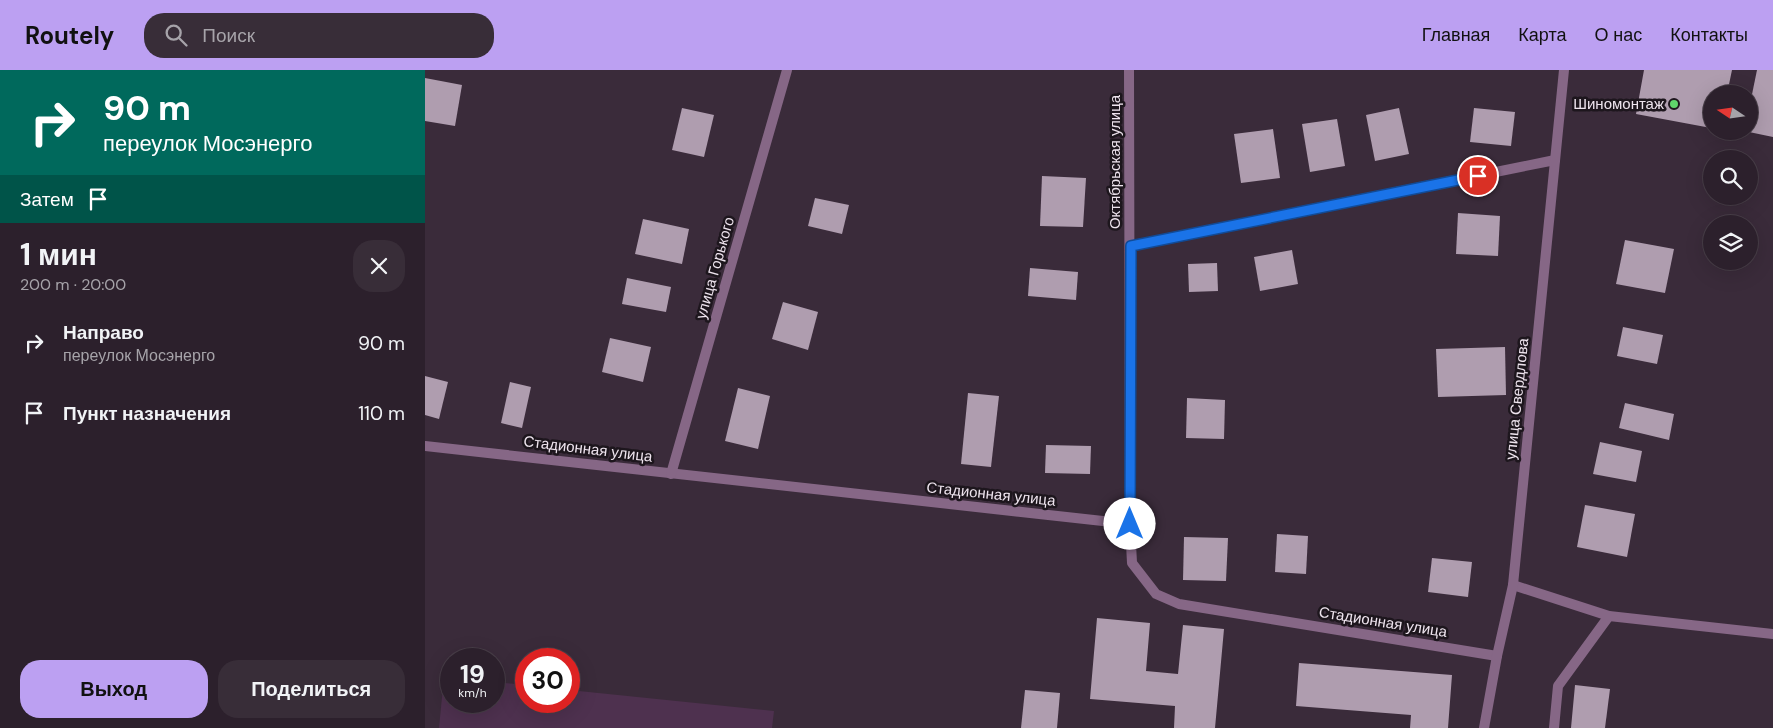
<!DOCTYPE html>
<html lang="ru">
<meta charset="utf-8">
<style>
:root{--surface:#2c202c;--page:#382d38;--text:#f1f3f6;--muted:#a6a3a9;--line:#483e48;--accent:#bca0f2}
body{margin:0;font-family:"DM Sans",sans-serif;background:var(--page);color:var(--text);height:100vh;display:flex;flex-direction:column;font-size:19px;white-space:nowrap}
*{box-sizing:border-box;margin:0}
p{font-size:16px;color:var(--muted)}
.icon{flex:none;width:28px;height:28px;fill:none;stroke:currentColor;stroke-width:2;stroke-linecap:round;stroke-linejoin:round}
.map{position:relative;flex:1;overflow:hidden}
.sheet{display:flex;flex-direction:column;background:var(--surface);width:425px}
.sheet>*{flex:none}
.guide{background:#00695c;color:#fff;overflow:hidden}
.needle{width:32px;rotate:283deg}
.fabs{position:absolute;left:1278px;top:15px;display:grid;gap:10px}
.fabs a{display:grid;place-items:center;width:55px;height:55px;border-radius:50%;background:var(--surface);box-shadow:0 5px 20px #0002,0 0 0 1px var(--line);font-size:25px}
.speed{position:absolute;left:15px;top:578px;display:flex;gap:10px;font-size:25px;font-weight:700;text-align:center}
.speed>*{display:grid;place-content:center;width:65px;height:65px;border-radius:50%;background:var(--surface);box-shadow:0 5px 20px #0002,0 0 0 1px var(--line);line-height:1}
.speed small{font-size:12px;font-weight:400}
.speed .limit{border:8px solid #d22;background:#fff;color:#111}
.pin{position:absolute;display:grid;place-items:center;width:42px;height:42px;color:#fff;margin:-21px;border:2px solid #fff;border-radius:50%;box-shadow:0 1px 5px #0007}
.me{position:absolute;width:55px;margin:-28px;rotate:0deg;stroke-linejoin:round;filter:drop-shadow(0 0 4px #0008)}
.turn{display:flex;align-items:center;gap:18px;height:105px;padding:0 20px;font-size:22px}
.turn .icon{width:65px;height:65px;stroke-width:2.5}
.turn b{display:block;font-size:35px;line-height:42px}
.then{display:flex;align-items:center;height:48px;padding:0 20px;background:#0003;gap:10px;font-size:19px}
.round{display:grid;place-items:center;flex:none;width:52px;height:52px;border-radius:20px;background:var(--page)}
.summary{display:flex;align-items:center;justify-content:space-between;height:85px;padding:0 20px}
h1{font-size:30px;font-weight:800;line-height:38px}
.primary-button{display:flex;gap:10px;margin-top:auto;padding:10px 20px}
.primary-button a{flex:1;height:58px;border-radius:20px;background:var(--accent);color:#111;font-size:20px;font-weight:800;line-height:58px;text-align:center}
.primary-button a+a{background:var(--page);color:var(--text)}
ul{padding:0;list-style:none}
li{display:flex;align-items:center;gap:15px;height:70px;padding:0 20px}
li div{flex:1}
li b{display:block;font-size:19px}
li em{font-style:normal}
header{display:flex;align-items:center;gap:30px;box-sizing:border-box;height:70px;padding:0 25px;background:var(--accent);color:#111}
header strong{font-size:24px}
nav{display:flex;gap:28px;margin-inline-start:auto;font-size:18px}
.search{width:350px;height:45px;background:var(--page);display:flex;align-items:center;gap:12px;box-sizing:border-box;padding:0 18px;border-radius:20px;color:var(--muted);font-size:19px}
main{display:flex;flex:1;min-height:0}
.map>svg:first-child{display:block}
</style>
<header>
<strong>Routely</strong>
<div class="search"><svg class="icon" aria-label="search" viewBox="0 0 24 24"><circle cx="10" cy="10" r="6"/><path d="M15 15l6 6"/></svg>Поиск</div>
<nav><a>Главная</a><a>Карта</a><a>О нас</a><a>Контакты</a></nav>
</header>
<main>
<section class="sheet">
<div class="guide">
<div class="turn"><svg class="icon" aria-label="right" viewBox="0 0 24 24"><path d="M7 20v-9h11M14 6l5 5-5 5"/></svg><div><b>90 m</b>переулок Мосэнерго</div></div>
<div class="then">Затем<svg class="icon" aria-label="arrive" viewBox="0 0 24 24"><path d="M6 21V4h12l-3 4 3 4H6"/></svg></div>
</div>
<div class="summary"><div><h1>1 мин</h1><p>200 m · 20:00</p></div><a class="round"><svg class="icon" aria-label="close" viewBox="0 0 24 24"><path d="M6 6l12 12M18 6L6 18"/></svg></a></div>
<ul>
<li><svg class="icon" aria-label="right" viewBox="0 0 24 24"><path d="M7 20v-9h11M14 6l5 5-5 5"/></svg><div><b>Направо</b><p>переулок Мосэнерго</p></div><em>90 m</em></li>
<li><svg class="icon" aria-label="arrive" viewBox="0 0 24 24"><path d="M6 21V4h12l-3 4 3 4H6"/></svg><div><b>Пункт назначения</b></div><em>110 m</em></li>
</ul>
<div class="primary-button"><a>Выход</a><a>Поделиться</a></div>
</section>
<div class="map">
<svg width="1348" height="658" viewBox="0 0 1348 658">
<rect width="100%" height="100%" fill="#3a2b3a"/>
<polygon fill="#4e314f" points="19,607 26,608 26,631 69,631 69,612 101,615 101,631 144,631 144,620 349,641 347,658 14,658"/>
<g fill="#af9daf">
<polygon points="1219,0 1307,0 1302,24 1286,24 1286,58 1211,44"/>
<polygon points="1332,0 1348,0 1348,67 1324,62 1324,39"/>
<polygon points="0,8 37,15 30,56 0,51"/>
<polygon points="257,38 289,45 279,87 247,80"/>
<polygon points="974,38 984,84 950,91 941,45"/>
<polygon points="1049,38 1090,42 1086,76 1045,72"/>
<polygon points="912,49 920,96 885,102 877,54"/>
<polygon points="848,59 855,108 816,113 809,64"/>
<polygon points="617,106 661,108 658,157 615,156"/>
<polygon points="390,128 424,135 417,164 383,156"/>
<polygon points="1033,143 1075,146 1073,186 1031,184"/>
<polygon points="218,149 264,159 257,194 210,184"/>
<polygon points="1200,170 1249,179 1240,223 1191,214"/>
<polygon points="867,180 873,214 835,221 829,187"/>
<polygon points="792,193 793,221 764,222 763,194"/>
<polygon points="605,198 653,202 651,230 603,226"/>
<polygon points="202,208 246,217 241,242 197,234"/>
<polygon points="358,232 393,242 383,280 347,269"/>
<polygon points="1198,257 1238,265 1232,294 1192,286"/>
<polygon points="185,268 226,277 218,312 177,302"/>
<polygon points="1080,277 1081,325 1013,327 1011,279"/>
<polygon points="0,306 23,312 14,349 0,345"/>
<polygon points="85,312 106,317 97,358 76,353"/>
<polygon points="313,318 345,326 333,379 300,371"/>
<polygon points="543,323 574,326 566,397 536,394"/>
<polygon points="762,328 800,330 799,369 761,368"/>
<polygon points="1200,333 1249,344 1244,370 1194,358"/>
<polygon points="1175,372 1217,381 1211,412 1168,404"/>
<polygon points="621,375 666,376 665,404 620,403"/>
<polygon points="1160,435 1210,444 1202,487 1152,477"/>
<polygon points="852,464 883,466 881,504 850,502"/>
<polygon points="759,467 803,468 801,511 758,510"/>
<polygon points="1007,488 1047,492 1043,527 1003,522"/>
<polygon points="672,548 725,553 721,601 753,604 758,555 799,559 790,658 749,658 750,636 665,629"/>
<polygon points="874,593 1027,605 1023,658 985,658 986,645 871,636"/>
<polygon points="1150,615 1185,619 1180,658 1146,658"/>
<polygon points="600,620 635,623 632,658 596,658"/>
</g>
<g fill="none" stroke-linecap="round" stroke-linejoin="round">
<polyline stroke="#866786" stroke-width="10" points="1129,658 1133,616 1184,546"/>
<g stroke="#866786" stroke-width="10">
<polyline points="704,0 705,454"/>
<polyline points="705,176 1130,90"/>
<polyline points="0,376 705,454 707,493 731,524 754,534 1072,586"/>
<polyline points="246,404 362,0"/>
<polyline points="1088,515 1184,546 1348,564"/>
<polyline points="1059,658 1072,586 1088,515 1139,0"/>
</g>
</g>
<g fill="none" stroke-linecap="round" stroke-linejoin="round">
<defs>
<polyline id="route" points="705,454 706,176 1053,106"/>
</defs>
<use href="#route" stroke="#114b97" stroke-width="12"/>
<use href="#route" stroke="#1a73e8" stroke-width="9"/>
</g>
<circle fill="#60d56b" stroke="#1d161d" stroke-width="2" cx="1249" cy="34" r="5"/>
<g text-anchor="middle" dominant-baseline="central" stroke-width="5" stroke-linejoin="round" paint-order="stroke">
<g font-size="15" fill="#eee4ee" stroke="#1d161d" text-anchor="end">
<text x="1239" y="34">Шиномонтаж</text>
</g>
<g font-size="15" fill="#eee4ee" stroke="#1d161d">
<text transform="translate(690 92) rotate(-90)">Октябрьская улица</text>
<text transform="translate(290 198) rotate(-74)">улица Горького</text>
<text transform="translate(1092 329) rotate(-84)">улица Свердлова</text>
<text transform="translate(163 379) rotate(7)">Стадионная улица</text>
<text transform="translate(566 424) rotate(6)">Стадионная улица</text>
<text transform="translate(958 552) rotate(9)">Стадионная улица</text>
</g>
</g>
</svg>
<div class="fabs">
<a><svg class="needle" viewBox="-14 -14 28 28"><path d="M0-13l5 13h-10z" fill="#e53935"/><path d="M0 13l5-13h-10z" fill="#a6a3a9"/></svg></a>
<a><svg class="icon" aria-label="search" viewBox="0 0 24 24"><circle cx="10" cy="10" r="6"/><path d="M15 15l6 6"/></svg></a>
<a><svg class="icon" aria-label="layers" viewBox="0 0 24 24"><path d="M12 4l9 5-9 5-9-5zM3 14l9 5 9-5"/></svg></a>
</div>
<div class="speed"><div>19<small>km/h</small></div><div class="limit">30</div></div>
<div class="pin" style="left:1053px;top:106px;background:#d93025"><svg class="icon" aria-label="arrive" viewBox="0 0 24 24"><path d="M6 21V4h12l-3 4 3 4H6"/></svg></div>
<svg class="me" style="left:705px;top:454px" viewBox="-20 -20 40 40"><circle r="19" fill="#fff"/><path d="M0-13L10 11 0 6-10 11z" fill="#1a73e8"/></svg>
</div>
</main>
